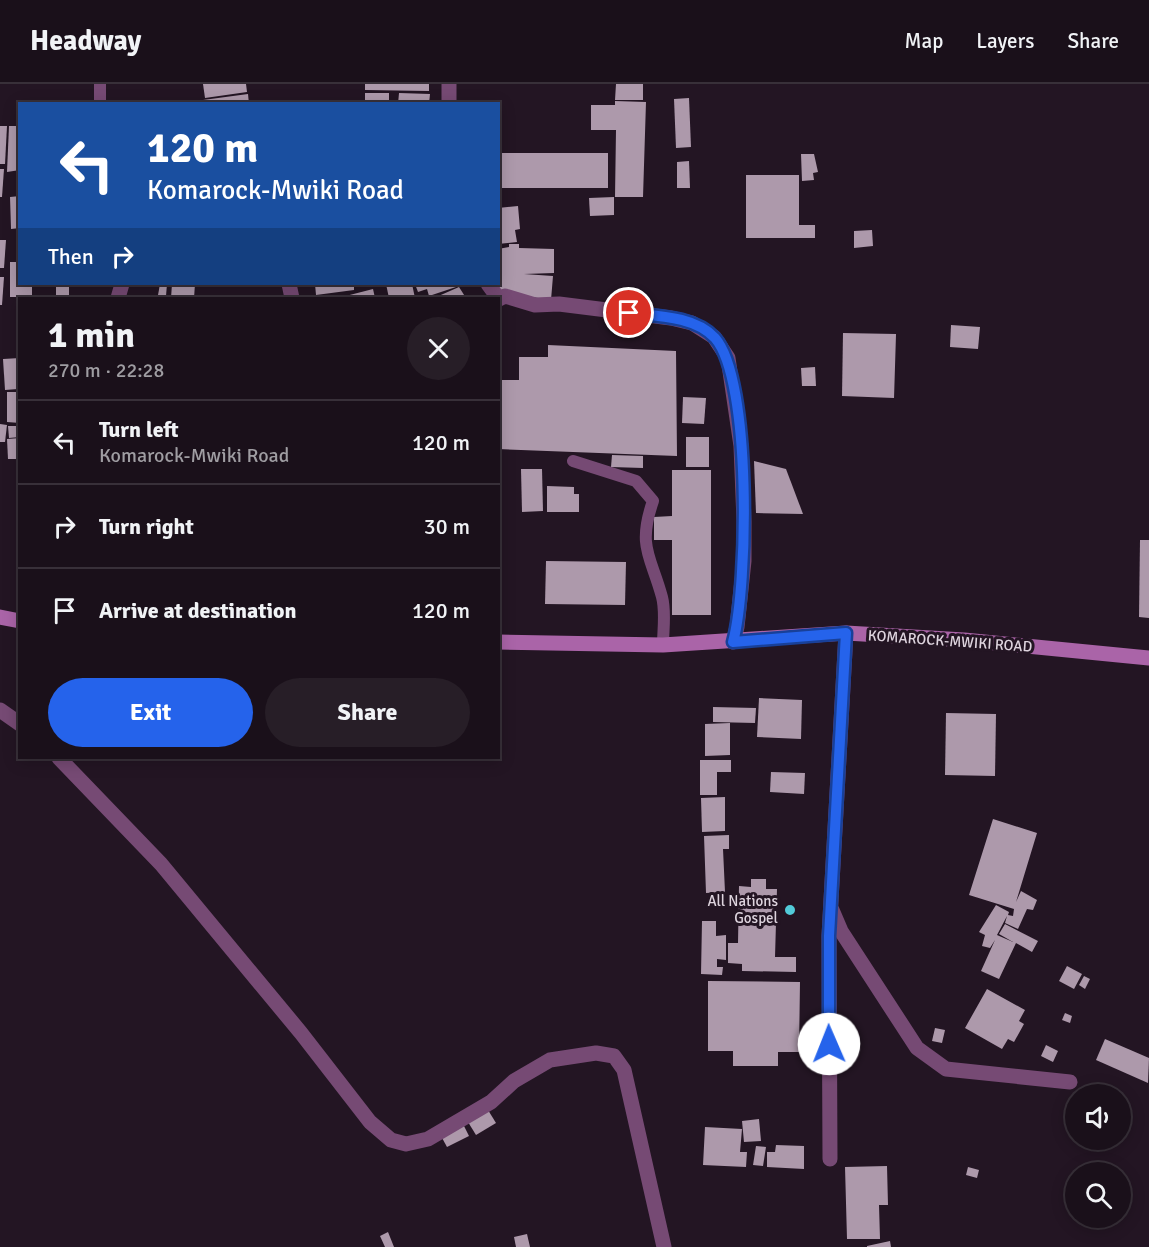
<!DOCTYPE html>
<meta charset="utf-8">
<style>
:root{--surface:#1a101a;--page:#271e27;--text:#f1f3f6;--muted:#9f9da2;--line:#383039;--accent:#2563eb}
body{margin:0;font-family:Signika,sans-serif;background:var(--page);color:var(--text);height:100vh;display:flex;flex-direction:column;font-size:22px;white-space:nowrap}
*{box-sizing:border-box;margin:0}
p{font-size:20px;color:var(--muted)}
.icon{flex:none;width:33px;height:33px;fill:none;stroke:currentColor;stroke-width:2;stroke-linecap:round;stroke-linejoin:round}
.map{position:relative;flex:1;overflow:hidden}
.side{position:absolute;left:18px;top:213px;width:482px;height:462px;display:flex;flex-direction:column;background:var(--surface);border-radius:0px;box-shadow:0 3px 15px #0003,0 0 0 2px var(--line)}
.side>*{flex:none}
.banner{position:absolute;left:18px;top:18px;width:482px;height:183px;border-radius:0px;box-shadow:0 3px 15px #0003,0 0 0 2px var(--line);background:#1a4fa0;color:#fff;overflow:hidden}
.fabs{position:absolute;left:1065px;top:1000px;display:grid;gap:12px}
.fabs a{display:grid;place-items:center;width:66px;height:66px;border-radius:50%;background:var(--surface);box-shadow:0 3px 15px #0003,0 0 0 2px var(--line);font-size:30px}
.pin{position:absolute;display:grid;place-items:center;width:51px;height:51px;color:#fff;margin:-26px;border:3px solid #fff;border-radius:50%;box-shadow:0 2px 6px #0007}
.me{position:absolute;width:66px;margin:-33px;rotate:359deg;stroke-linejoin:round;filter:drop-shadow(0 0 4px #0008)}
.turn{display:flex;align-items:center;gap:21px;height:126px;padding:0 30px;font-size:27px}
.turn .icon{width:78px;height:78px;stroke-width:2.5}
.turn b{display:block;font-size:42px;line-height:51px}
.then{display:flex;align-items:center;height:57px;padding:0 30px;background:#0003;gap:12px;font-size:22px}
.round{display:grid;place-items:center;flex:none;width:63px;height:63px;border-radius:32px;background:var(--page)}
.overview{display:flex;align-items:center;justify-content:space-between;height:102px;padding:0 30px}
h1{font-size:36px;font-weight:700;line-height:45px}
.cta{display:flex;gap:12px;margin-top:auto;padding:12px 30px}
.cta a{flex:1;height:69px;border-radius:36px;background:var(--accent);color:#fff;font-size:24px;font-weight:700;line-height:69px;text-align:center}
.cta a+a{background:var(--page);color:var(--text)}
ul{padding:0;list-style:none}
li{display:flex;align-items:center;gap:18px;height:84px;padding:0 30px;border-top:2px solid var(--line)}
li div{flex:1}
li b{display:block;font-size:22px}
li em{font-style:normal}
header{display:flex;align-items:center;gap:36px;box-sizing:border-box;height:84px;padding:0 30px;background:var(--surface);border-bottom:2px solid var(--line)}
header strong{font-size:28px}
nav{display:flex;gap:33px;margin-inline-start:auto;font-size:21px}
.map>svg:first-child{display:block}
</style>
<header>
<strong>Headway</strong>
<nav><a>Map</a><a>Layers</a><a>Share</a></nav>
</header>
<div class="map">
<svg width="1149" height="1163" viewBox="0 0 1149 1163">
<rect width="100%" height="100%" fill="#231523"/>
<g fill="#ad99ab">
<polygon points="203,0 246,0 247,8 205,14"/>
<polygon points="365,0 429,0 429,7 365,6"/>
<polygon points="616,0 643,0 643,16 615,16"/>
<rect x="365" y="9" width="24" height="11"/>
<polygon points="399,9 430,10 429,20 398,20"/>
<polygon points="248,10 249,20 188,20 188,18"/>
<polygon points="689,14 691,63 676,64 674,15"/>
<polygon points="615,17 646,18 643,113 615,113 616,46 591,46 591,21 615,21"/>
<polygon points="0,42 7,42 5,80 0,80"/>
<polygon points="9,42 19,42 20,86 7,88"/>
<rect x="498" y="69" width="110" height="35"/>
<polygon points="801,70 814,70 818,88 813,89 814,96 802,97"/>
<polygon points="689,77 690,104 677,104 677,78"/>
<polygon points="0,85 4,85 2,113 0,113"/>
<polygon points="746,91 799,91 799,141 815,141 815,154 746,154"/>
<polygon points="20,112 20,144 11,145 10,113"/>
<polygon points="614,113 614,131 590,132 589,114"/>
<polygon points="518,122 520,145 515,146 517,158 498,160 498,124"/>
<polygon points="872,146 873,162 854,164 854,147"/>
<polygon points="0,156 6,156 4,184 0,184"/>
<polygon points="509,160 519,160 519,164 554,165 554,189 524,190 553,192 551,216 500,208 497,200 498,165 509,163"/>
<polygon points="10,178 20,178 20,200 32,200 32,213 10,213"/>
<polygon points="0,193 4,193 2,221 0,221"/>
<rect x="56" y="200" width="13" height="13"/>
<polygon points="160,200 167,200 166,212 158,211"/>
<polygon points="172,200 195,200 194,214 171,214"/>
<polygon points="315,200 354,200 354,206 316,211"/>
<polygon points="386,200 412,200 415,214 389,214"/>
<polygon points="415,200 458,200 459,202 429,212 427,205 418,208"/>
<polygon points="459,203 466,214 434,214"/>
<polygon points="373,205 375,214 338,214"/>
<polygon points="951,241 980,243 978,265 950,263"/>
<polygon points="843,249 896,250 894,314 842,312"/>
<polygon points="548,261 676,267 677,372 498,365 498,296 519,296 519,273 548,273"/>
<polygon points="20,274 18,305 5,306 3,275"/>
<polygon points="815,283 816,302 802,302 801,284"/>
<polygon points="7,308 20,308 20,339 7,338"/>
<polygon points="683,313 706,314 704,340 682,339"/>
<polygon points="0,340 7,341 5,358 0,358"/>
<polygon points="8,342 20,342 20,353 9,354"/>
<rect x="686" y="353" width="23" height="30"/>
<polygon points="20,354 20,375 8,375 7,355"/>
<polygon points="612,371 643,372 643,384 611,383"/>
<polygon points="754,377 786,385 803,430 756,429"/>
<polygon points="521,385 542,385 543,427 522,428"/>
<polygon points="672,386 711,386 711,531 672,531 672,456 654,456 654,433 672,432"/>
<polygon points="547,402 574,403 574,410 579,410 579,428 547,428"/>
<polygon points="1140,456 1149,456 1149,534 1139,533"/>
<polygon points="546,477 626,478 625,521 545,520"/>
<polygon points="759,614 802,616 801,655 757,653"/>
<polygon points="713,623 756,624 755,639 713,638"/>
<polygon points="946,629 996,630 995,692 945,691"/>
<polygon points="730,639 730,671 705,672 705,640"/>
<polygon points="700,676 731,676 731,688 717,688 717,711 700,711"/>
<polygon points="771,688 805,689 804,710 770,708"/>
<polygon points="725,713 725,747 702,748 701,714"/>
<polygon points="993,735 1037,749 1016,818 1021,807 1037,816 1033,826 1027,825 1018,845 1005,839 1007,832 997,851 1013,858 999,850 1005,840 1038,857 1032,868 1016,859 999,895 981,887 995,856 990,864 982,862 985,851 979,848 996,821 1009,828 1008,831 1013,832 1014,825 969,811"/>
<polygon points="729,751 729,765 723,765 725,808 706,809 704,752"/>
<polygon points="751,795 766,795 766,805 777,805 775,873 796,873 796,888 742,887 742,880 728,879 728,859 738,859 739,802 751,803"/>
<polygon points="702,837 716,837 716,852 726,851 726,876 717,875 717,883 723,883 722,891 701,890"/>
<polygon points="1067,882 1082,890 1074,905 1059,897"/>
<polygon points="1084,892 1090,895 1085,905 1079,901"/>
<polygon points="708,897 800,898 799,968 778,968 778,982 733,982 733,967 708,967"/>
<polygon points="987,905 1025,926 1019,937 1024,940 1014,958 1008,955 1002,965 965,944"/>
<polygon points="1065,929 1072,932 1070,939 1062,936"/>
<polygon points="935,944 945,946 942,959 932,957"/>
<polygon points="1105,955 1149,974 1148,999 1096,976"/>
<polygon points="1046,961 1058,967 1053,978 1041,972"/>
<polygon points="1094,1003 1108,1008 1107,1011 1091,1011"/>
<polygon points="488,1026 496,1039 476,1051 468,1038"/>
<polygon points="759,1035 761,1057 744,1058 742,1037"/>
<polygon points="463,1040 469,1052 447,1063 441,1052"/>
<polygon points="705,1043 742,1045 740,1068 747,1068 746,1083 703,1081"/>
<polygon points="776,1061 804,1062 804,1085 767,1083 767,1068 775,1068"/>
<polygon points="756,1062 766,1063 763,1082 753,1081"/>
<polygon points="887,1082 888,1121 879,1121 880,1155 847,1155 845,1083"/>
<polygon points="968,1083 979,1086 977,1094 966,1091"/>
<polygon points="388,1148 394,1163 385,1163 380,1152"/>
<polygon points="527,1150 530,1163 516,1163 514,1153"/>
<polygon points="890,1157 891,1163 867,1163 867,1162"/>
</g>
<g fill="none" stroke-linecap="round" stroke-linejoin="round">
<g stroke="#764a74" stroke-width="12">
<polyline points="100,0 100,20"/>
<path d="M573 377 636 397 653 417C637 463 651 472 662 513 666 528 663 546 663 561"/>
</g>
<g stroke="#764a74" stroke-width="15">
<polyline points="449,20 449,0"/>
<polyline points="289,200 292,214"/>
<polyline points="488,200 499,215 505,212 535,221 559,220 671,234 692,239 714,253 728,274 741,362 744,437 744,477 737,543 733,558"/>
<polyline points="118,214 122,200"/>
<polyline points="0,626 20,640"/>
<polyline points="59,674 161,780 301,949 370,1038 391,1056 406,1060 428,1055 491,1018 514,997 550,976 596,969 614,972 624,986 664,1163"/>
<polyline points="832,826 841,847 917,964 946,985 1070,998"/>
<polyline points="830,1075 829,852 846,549"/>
</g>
<g stroke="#aa64a8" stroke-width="15">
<polyline points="0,533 20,537"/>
<polyline points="498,558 663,561 846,549 964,556 1149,574"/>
</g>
</g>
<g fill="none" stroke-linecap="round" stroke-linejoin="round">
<defs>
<path id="route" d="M629 229C657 232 695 232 715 254 752 296 748 503 733 558L846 549 829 852V960"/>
</defs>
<use href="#route" stroke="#184099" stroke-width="15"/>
<use href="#route" stroke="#2563eb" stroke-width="10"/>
</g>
<circle fill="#52cbd9" stroke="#231523" stroke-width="2" cx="790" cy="826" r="6"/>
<g text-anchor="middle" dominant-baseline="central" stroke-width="6" stroke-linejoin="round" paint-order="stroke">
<g font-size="15" fill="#ded4de" stroke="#231523">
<text transform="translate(950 557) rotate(4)">KOMAROCK-MWIKI ROAD</text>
</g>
<g font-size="15" fill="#ded4de" stroke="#231523" text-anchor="end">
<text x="778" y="817">All Nations<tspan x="778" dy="17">Gospel</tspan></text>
</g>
</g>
</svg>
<div class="fabs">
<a><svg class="icon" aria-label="sound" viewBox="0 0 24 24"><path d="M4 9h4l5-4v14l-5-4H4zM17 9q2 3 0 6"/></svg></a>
<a><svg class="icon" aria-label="search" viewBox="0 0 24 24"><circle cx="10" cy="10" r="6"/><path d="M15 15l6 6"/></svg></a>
</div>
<div class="pin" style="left:629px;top:229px;background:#d93025"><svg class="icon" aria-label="arrive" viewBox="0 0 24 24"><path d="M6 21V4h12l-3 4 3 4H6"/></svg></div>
<svg class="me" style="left:829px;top:960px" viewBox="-20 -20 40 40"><circle r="19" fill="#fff"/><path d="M0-13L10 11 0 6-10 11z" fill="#2563eb"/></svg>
<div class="banner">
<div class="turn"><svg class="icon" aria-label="left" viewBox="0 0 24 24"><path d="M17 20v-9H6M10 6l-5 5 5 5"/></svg><div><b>120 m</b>Komarock-Mwiki Road</div></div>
<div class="then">Then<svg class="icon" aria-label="right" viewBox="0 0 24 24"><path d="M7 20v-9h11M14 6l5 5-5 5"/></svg></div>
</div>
<section class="side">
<div class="overview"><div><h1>1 min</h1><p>270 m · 22:28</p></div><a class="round"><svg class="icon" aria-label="close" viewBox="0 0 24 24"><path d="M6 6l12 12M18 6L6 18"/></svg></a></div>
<ul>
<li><svg class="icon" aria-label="left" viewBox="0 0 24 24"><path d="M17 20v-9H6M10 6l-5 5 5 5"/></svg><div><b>Turn left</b><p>Komarock-Mwiki Road</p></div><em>120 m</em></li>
<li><svg class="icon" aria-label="right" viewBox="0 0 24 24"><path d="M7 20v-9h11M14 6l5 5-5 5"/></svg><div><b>Turn right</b></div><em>30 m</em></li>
<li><svg class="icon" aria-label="arrive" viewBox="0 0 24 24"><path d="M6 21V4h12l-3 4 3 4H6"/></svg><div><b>Arrive at destination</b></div><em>120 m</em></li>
</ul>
<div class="cta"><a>Exit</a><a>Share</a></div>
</section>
</div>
